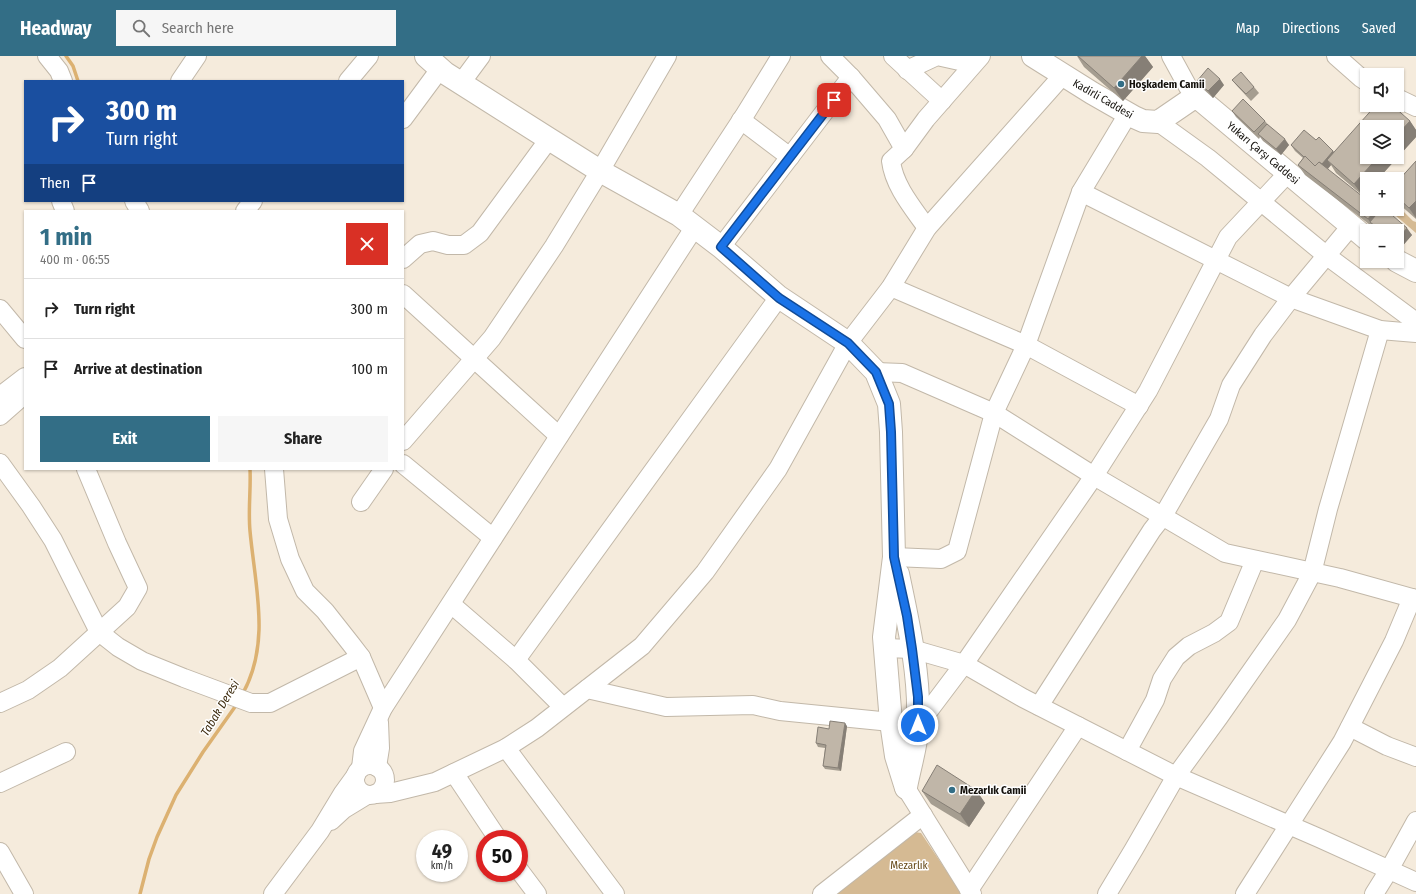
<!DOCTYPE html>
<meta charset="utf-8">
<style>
:root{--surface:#fff;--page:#f6f6f6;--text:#222;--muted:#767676;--line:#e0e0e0;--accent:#336e86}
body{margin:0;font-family:"Fira Sans Condensed",sans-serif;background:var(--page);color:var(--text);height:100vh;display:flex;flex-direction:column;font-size:15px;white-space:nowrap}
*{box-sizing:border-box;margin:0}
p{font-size:13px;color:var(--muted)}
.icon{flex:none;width:22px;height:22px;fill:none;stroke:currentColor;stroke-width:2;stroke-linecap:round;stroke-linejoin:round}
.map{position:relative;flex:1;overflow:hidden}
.panel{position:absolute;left:24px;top:154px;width:380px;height:260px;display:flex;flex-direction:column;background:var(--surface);border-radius:0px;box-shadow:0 1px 3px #0004}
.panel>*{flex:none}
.banner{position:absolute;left:24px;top:24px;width:380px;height:122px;border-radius:0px;box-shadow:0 1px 3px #0004;background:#1a4fa0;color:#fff;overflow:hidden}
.fabs{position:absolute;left:1360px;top:12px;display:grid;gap:8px}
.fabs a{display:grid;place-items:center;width:44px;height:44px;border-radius:0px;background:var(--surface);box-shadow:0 1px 3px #0004;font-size:20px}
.speed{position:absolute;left:416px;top:774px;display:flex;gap:8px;font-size:20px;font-weight:700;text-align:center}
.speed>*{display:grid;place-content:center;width:52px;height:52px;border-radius:50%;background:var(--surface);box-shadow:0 1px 3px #0004;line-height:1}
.speed small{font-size:10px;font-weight:400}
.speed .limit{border:6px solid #d22;background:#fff;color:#111}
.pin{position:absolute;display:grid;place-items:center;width:34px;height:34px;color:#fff;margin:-17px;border-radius:8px;box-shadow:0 2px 6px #0006}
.me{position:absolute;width:44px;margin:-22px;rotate:0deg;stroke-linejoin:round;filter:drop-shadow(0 0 3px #0008)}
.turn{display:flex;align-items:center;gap:14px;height:84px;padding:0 16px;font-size:18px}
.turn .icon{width:52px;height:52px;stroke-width:2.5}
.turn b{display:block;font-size:28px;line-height:34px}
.then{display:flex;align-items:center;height:38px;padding:0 16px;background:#0003;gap:8px;font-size:15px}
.round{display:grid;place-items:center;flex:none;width:42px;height:42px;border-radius:0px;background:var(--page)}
.head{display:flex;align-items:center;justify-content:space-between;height:68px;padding:0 16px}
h1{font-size:24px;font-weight:700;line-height:30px;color:var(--accent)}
.primary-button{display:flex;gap:8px;margin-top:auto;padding:8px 16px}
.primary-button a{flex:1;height:46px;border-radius:0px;background:var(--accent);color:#fff;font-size:16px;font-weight:700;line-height:46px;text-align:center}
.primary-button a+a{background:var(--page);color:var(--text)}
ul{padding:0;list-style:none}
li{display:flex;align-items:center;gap:12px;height:60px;padding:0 16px;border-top:1px solid var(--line)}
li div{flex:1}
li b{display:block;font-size:15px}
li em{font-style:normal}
header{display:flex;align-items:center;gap:24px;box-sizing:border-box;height:56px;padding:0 20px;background:var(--accent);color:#fff}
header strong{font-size:19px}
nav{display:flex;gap:22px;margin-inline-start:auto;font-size:14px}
.search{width:280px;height:36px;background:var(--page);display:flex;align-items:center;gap:10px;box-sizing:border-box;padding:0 14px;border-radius:0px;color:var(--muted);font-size:15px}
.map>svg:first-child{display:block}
</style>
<header>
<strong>Headway</strong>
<div class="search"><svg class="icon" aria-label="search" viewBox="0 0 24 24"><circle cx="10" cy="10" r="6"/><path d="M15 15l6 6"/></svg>Search here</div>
<nav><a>Map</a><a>Directions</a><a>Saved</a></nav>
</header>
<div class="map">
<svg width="1416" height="838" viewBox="0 0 1416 838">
<rect width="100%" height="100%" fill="#f5ebdc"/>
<g fill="#d5ba93">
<polygon points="1397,151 1400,152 1413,165 1416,166 1416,177 1395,159 1379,156 1377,153 1397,153"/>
<polygon points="908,775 921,777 962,838 826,838"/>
</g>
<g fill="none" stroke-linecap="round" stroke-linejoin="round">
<g stroke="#dcb171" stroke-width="3.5">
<polyline points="66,0 73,10 78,25"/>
<path d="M243 637C271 586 255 530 250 475 248 454 251 434 250 413"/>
<polyline points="140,838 149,803 157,781 176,739 203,696 237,648"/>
</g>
<defs>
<g id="minor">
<polyline points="47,0 59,15 63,25"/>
<path d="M830 0 851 21 887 63 904 93 891 105C894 130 913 152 927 172"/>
<polyline points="893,0 942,45"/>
<polyline points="1171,0 1188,31 1196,40"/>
<polyline points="1336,0 1361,22 1367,26"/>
<polyline points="907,14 937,0 973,8"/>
<polyline points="180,25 197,0"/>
<polyline points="348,25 369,0"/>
<polyline points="461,27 481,0"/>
<polyline points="1397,42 1416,51"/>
<polyline points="403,63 440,13"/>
<polyline points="741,64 790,101"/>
<polyline points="1158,66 1208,102 1327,200 1416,266"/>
<polyline points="904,93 926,63 981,0"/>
<polyline points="1081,136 1291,242 1380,274 1416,277"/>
<polyline points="61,145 65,155"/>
<polyline points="134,145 140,155"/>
<polyline points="245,155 253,145"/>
<polyline points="679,159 744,60 781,0"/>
<polyline points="721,191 851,21"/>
<polyline points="403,203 420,188 433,185 448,189 464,189 480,177 549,83"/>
<polyline points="891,231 1026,289 1139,350"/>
<polyline points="403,238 559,380"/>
<polyline points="0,253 25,283"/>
<polyline points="876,316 902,317 994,357 1094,420 1225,497 1340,522 1416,543"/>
<polyline points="0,340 25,321"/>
<polyline points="0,360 25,338"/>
<polyline points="403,385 492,282 554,190 600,115 667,0"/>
<polyline points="0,407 31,450 53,484 99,576 118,591 142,605 184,622 251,647 270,647 361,601"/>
<polyline points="403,408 493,482"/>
<polyline points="274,413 278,463 290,503 305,535 325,555 351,588 361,601 383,652"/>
<polyline points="361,446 384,413"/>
<polyline points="894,501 941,503 957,495 994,357 1026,289 1081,136 1128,58"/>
<polyline points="451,548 516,604 563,651"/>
<polyline points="885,592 912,593 964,608 1023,642 1176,720 1319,782 1416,826"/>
<polyline points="516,604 779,241"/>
<polyline points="587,633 666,651 753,649 780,655 891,666"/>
<polyline points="0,647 28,634 60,612 127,551 138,532 117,487 86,413"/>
<polyline points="1039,650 1152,474 1163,460 1219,363 1231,329 1263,279 1291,242 1351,170"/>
<polyline points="918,669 964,608 1094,420 1148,335 1228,181 1287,118"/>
<polyline points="1350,671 1387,690 1416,701"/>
<polyline points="506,692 615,838"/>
<polyline points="1127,695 1155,644 1162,623 1176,601 1189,590 1214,577 1229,566 1255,504"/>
<circle cx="370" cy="724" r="15"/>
<polyline points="377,711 380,692 379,666"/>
<polyline points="361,712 363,695 383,652 694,172"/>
<polyline points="454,717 498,783"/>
<polyline points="0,727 66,696"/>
<polyline points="906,732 972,838"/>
<polyline points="375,738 390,737 435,726 506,692 537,672 642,590 705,516 778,413 848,287 891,231 927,172 1063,19"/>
<polyline points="331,765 344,753 367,739"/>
<polyline points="0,796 24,838"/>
<polyline points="519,814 537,838"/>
<polyline points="969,834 1078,670"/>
<polyline points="273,838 320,775 343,737 356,719"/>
<polyline points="822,838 923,759"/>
<polyline points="1107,838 1134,793 1176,720 1219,661 1287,564 1312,517 1328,453 1380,274"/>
<polyline points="1245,838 1342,686 1394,585 1412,542"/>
<polyline points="1374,838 1389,814 1416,765"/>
</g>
<g id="major">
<polyline points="426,0 445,17 549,83 600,115 679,159 721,191 779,241 848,287 876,316 889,348 891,376 894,501 884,581 891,666 896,700 906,732"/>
<polyline points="1033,0 1092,37 1134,61 1143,65 1158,66 1196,40 1367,183"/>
<polyline points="1397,205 1416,215"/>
<path d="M898 518C908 566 920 617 918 667 917 688 910 710 906 731"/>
</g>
</defs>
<use href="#minor" stroke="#c2b8a9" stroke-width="20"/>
<use href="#major" stroke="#c2b8a9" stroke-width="24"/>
<use href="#minor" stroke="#fff" stroke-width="18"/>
<use href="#major" stroke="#fff" stroke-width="22"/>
</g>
<g fill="#a59d90">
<polygon points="1077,0 1145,0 1153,11 1123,45 1084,11"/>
<polygon points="1232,24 1254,31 1259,37 1251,45 1237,30"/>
<polygon points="1197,25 1224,29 1213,42 1201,31"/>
<polygon points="1232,55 1265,65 1269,70 1289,89 1281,99 1263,85 1260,81 1259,83 1236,61"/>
<polygon points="1410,65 1416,74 1416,81 1378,123 1367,123 1363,140 1336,117 1331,109 1328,113 1367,153 1378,153 1380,155 1412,179 1399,194 1397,192 1397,175 1378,175 1305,119 1298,109 1303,102 1295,95 1291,89 1316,84 1334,96"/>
<polygon points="1416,105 1416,163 1398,147 1397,145 1397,126"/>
<polygon points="847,670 841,715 825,713 823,710 825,692 818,691 816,687 829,673"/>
<polygon points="976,734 985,747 969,771 931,748 922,735"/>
</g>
<g fill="#867f76">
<polygon points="1142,0 1145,0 1153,11 1123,45 1114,32"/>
<polygon points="1220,23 1224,29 1213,42 1208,35"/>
<polygon points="1410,65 1416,74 1416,81 1378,123 1367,123 1367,136 1363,140 1354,128 1378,101 1397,101 1397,79"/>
<polygon points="1285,83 1289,89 1281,99 1276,93"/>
<polygon points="1333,95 1338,101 1327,104 1331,109 1322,119 1317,113"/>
<polygon points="1416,145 1416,162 1409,152"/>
<polygon points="1376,153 1378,153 1384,162 1370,166 1368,163"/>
<polygon points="1407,172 1412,179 1399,194 1397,191 1397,184"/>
<polygon points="845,667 847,670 841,715 838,712"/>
<polygon points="976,734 985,747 969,771 960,758"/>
</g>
<g fill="#c0b6a8" stroke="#867f76">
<polygon points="1078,0 1142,0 1114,32"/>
<polygon points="1208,12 1220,23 1208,35 1197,25"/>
<polygon points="1241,16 1254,31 1246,38 1232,24"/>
<polygon points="1243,43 1265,65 1254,76 1232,55"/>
<polygon points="1376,49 1392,49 1410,65 1397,79 1397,71 1367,71 1367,101 1378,101 1354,128 1327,104"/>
<polygon points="1267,68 1285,83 1276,93 1258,78"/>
<polygon points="1304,74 1316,84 1319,81 1333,95 1322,108 1319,106 1315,110 1305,100 1304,101 1291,89"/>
<polygon points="1305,100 1315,110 1319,106 1367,144 1367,153 1376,153 1368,163 1298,109"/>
<polygon points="1416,105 1416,145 1409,152 1397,141 1397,126"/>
<polygon points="1381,153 1385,153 1407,172 1397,184 1397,175 1381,175 1370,166"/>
<polygon points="830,665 845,667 838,712 823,710 826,689 816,687 818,671 829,673"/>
<polygon points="937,709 976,734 960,758 922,735"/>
</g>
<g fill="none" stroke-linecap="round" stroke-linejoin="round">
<defs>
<polyline id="route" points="834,44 721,191 779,242 848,287 876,316 889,348 891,376 894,501 907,560 912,593 918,641 918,669"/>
</defs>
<use href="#route" stroke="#114b97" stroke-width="10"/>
<use href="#route" stroke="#1a73e8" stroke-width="7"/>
</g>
<g fill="#336e86" stroke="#fff" stroke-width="1.5">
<circle cx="1121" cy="28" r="4"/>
<circle cx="952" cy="734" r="4"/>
</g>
<g text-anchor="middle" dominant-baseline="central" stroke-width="3" stroke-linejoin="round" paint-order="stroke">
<g font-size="11" font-weight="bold" fill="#15120d" stroke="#fff" text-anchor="start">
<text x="1129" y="28">Hoşkadem Camii</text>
<text x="960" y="734">Mezarlık Camii</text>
</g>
<g font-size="11" fill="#15120d" stroke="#fff">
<text transform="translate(1103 43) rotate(30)">Kadirli Caddesi</text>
<text transform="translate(1263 97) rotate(40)">Yukarı Çarşı Caddesi</text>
</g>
<g font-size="11" fill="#654816" stroke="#fff">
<text x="909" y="809">Mezarlık</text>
</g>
<g font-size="12" font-style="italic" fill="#3c2a0d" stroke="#fff">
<text transform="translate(220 652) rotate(-59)">Tabak Deresi</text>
</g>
</g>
</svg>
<div class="fabs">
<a><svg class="icon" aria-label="sound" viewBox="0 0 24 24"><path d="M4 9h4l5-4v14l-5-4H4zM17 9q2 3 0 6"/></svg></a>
<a><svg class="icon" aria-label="layers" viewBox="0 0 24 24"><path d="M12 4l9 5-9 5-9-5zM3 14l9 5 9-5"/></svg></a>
<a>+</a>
<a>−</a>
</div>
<div class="speed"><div>49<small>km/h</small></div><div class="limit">50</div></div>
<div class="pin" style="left:834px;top:44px;background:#d93025"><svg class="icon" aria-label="arrive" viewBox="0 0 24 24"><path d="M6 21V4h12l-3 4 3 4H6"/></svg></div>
<svg class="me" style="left:918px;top:669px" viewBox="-20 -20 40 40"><circle r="17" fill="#1a73e8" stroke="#fff" stroke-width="3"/><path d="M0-11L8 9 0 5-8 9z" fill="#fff"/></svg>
<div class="banner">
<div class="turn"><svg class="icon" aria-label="right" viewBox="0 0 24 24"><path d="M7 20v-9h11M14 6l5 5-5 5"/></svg><div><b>300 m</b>Turn right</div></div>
<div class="then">Then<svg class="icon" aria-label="arrive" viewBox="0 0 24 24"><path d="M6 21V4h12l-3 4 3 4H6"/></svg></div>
</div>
<section class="panel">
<div class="head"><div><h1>1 min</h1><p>400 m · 06:55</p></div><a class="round" style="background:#d93025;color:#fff"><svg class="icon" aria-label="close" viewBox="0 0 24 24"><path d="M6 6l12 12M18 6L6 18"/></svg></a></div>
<ul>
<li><svg class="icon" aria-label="right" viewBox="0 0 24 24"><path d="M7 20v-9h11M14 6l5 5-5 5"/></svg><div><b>Turn right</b></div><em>300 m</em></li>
<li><svg class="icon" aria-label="arrive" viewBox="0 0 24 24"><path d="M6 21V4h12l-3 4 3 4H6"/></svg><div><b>Arrive at destination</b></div><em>100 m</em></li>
</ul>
<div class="primary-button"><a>Exit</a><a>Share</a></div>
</section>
</div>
